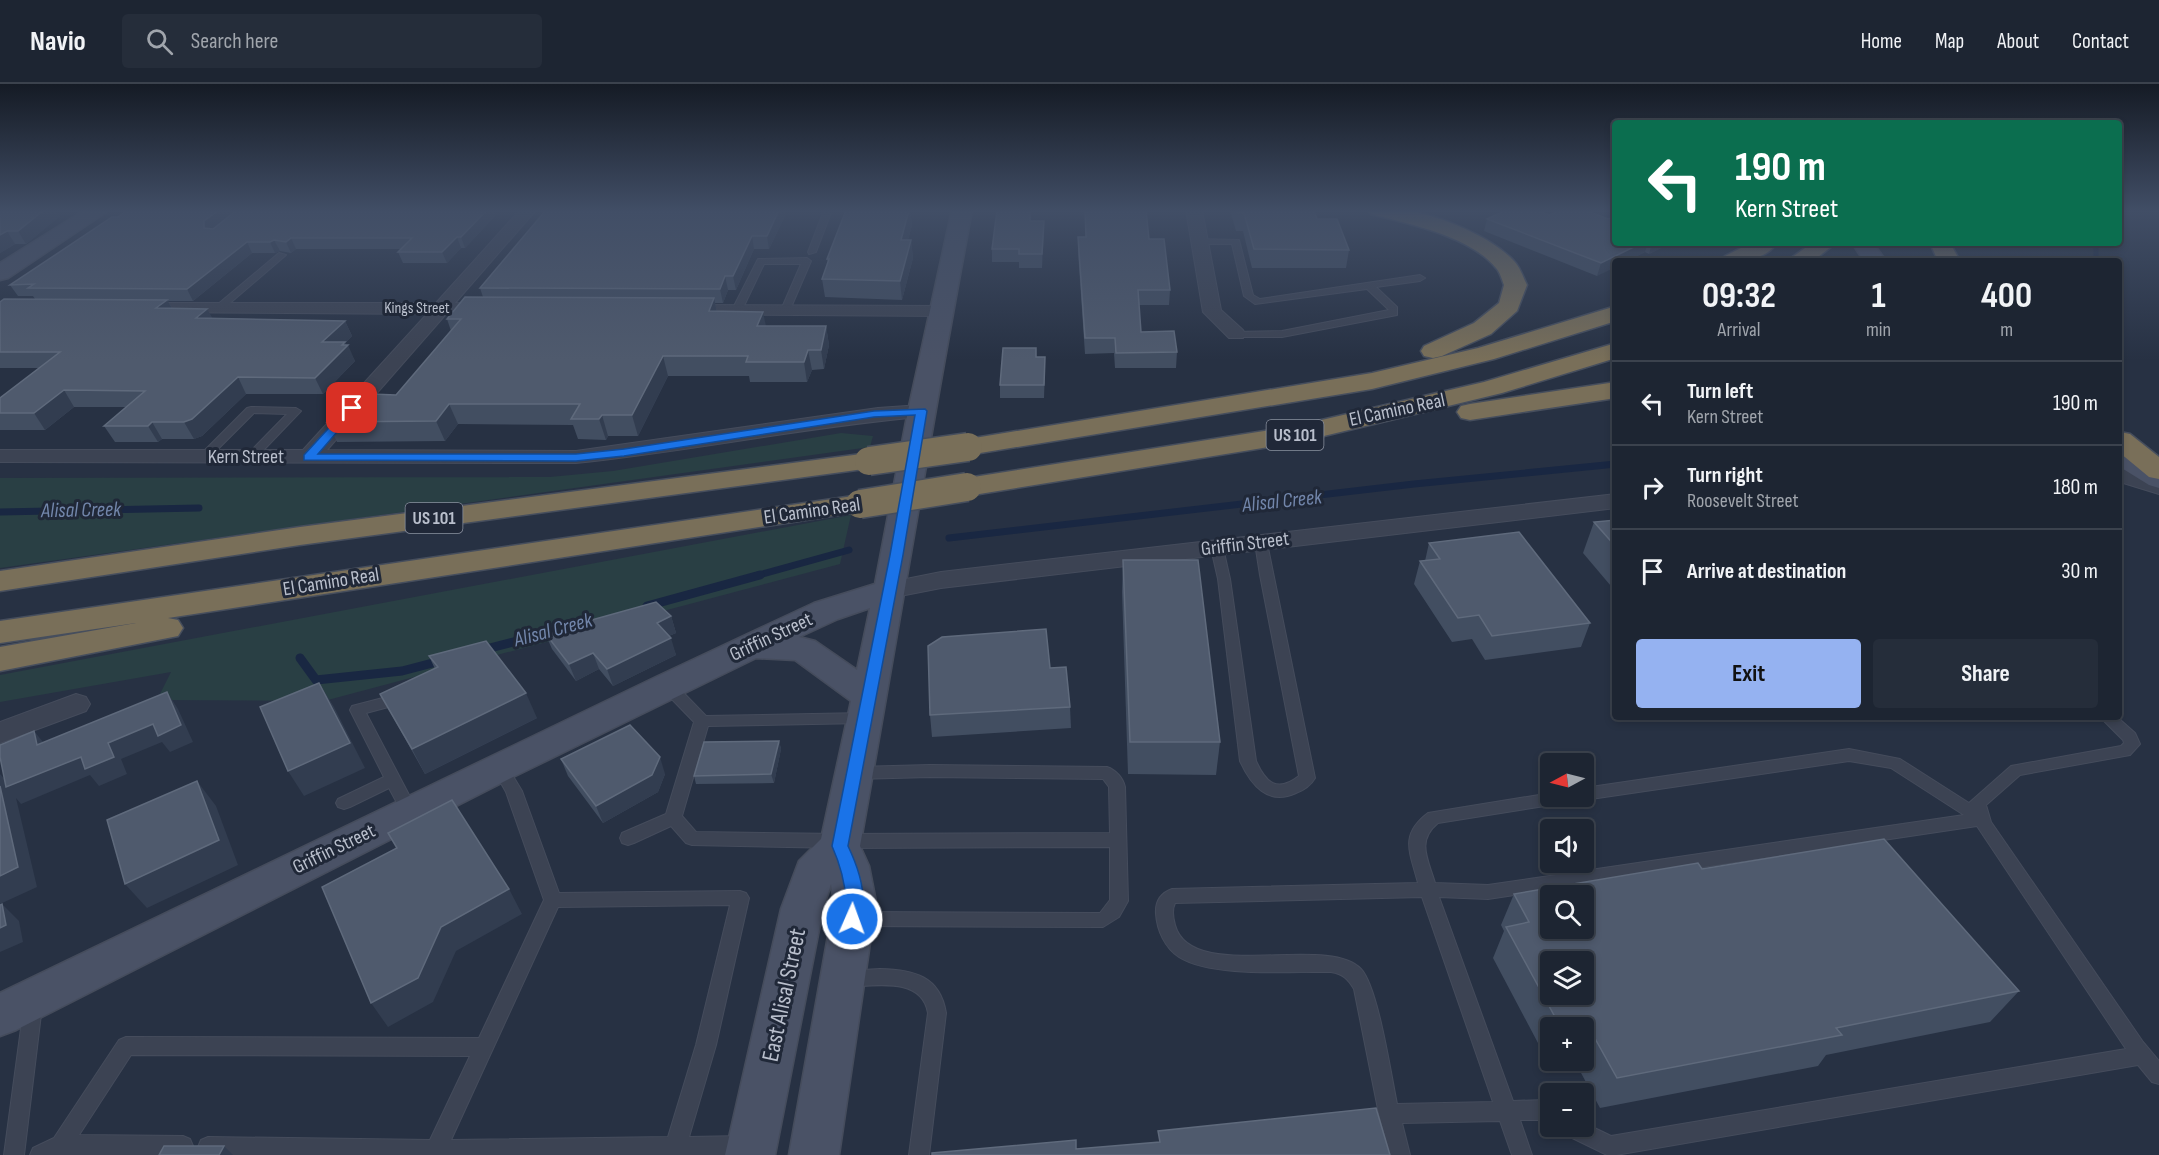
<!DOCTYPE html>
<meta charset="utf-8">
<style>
:root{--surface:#1d2532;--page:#252d3a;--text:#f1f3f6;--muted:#a0a5ac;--line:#3b424d;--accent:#95b2f1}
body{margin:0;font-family:"Sofia Sans Condensed",sans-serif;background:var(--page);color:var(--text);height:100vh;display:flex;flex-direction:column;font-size:22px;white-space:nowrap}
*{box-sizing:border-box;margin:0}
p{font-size:20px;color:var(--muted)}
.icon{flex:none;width:33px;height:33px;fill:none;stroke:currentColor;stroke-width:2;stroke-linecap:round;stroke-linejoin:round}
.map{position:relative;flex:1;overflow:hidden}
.side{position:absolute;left:1612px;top:174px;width:510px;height:462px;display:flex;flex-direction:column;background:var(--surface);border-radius:6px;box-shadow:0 3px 9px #0003,0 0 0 2px var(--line)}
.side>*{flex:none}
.banner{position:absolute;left:1612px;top:36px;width:510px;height:126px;border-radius:6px;box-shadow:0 3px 9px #0003,0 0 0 2px var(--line);background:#0b6e4f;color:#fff;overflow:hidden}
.needle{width:39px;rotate:263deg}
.tools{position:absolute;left:1540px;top:669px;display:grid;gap:12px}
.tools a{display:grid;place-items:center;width:54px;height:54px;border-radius:6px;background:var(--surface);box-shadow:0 3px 9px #0003,0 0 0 2px var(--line);font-size:30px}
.pin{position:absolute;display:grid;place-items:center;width:51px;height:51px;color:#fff;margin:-26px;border-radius:12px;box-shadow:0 3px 9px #0006}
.me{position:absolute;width:66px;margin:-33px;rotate:2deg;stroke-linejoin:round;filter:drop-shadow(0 0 4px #0008)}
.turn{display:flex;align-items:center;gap:21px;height:126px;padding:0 24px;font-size:27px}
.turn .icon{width:78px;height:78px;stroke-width:2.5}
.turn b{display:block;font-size:42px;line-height:51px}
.eta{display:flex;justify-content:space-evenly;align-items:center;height:102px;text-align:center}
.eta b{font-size:36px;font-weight:700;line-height:42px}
.action{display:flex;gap:12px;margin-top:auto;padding:12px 24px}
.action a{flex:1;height:69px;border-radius:6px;background:var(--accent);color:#111;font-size:24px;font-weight:700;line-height:69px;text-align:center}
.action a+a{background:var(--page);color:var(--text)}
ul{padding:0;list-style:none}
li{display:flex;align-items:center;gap:18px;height:84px;padding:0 24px;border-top:2px solid var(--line)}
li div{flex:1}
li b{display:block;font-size:22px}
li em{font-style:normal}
header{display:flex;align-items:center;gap:36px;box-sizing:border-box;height:84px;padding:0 30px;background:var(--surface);border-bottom:2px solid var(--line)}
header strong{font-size:28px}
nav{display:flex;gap:33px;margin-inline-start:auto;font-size:21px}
.search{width:420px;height:54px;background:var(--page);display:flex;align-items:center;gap:15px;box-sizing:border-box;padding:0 21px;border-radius:6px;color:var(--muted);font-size:22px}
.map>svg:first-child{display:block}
</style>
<header>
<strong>Navio</strong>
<div class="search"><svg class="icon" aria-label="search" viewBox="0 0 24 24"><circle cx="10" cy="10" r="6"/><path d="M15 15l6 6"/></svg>Search here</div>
<nav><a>Home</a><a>Map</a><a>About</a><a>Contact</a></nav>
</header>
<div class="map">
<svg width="2159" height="1071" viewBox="0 0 2159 1071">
<rect width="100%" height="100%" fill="#273143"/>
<g fill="#293f44">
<polygon points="841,349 873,352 870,363 0,484 0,394 550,393 613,387"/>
<polygon points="851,431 840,480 324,617 157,616 171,588 0,618 0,591"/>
</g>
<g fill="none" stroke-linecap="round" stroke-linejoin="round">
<polyline stroke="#192742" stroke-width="5" points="2096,159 2096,177"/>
<g stroke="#192742" stroke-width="7">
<polyline points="0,428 199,424"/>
<polyline points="949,454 1414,400 1616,380"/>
<polyline points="755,492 849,466"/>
</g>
<g stroke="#192742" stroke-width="9">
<polyline points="647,522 760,491"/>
<polyline points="482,566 557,547"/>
<polyline points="300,574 316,596 402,587 444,576"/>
</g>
<defs>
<g id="lane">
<polygon points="824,126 832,126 816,168 809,170 808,168"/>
<polygon points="1197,155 1239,156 1253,211 1260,215 1420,191 1425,194 1420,197 1376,203 1397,223 1397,231 1282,253 1236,253 1233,252 1233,248 1282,247 1389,226 1367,205 1255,220 1244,212 1232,160 1200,160 1197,159"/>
<polygon points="279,169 286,171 223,225 217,225 217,221"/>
<polygon points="758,175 807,174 811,177 789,228 781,226 801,180 764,180 742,226 737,229 732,226"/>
<polygon points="251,323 296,324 301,327 255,375 251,376 245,373 287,330 254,329 208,375 200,375 200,371 247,324"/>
<path d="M1261 455 1267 459 1315 694C1311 701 1304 706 1296 709 1268 722 1251 701 1240 677L1218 495 1211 464 1217 460 1223 464 1230 495 1256 677C1266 699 1277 709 1299 692L1260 491 1255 459Z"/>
<path d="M668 597 673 598 706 632 864 629 869 630 871 634 869 638 864 639 708 642 682 732 696 748 841 750 1110 749 1109 703 1103 695 930 693 856 695 851 693 848 689 851 685 856 683 930 681 1107 683C1116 686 1123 694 1125 703L1128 817 1119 833 1103 843 855 842 849 840 846 835 849 830 855 828 1100 829 1110 816V763L841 764 692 761 686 759 671 742 634 759 628 761 622 759 620 754 622 749 666 730 694 638 663 606 661 602 663 598Z"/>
<polygon points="402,609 407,610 409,614 407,618 366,629 418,728 416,732 410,734 404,732 389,704 350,723 344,725 338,723 336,719 338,715 384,693 350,626 352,622"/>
<path d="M2100 633H2117L2135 649 2140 660 2130 671 2020 691 1986 721 1991 738 2143 958 2159 977V1000L2152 998 2138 981 1616 1071H1607L1562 1049 1559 1042H1584V1039L1611 1052 2126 965 1977 742 1488 815 1439 813 1513 1017 1546 1016 1551 1018V1040L1543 1036H1520L1532 1071H1512L1500 1037 1402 1039 1410 1071H1390L1379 1030 1354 905C1348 895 1343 890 1331 888 1292 887 1212 894 1179 873 1165 864 1157 846 1156 830 1155 817 1161 809 1172 805L1418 799C1410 768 1399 751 1428 729L1551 709V712H1584V704L1849 665 1900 675 1969 719 2011 682 2121 662 2124 659 2123 656ZM1849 677 1891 684 1964 731 1488 801 1435 799C1428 775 1416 757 1438 739L1570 718 1576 716 1578 713 1584 716ZM1422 813 1493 1018 1397 1020C1391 991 1378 903 1361 885 1327 849 1191 900 1175 841 1173 834 1172 825 1175 819Z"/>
<path d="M500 677 505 679 522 707 559 809 740 807 746 809 749 814 716 961 689 1053 743 1052 750 1055 753 1062 750 1069 746 1071H203L198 1063 201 1056 208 1053 430 1056 470 972 131 971 79 1051 183 1052 190 1055 193 1062 190 1069 186 1071H30L33 1064 54 1054 119 956 126 953 479 954 544 816 506 708 492 683 495 679ZM730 821 696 961 668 1053 451 1056 558 823Z"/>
<path d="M880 885C914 886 940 892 946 929L929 1071H909L928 929C922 892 874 902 846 903L840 901 837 895 840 889 846 887Z"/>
<polygon points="33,914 40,916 42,922 24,1071 4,1071 24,922 26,916"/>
</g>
<g id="street">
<path d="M520 126H536L455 219 495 221 498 225 495 229 446 230 327 366 576 367 878 324 921 321 928 323 931 327 928 331 921 333C805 343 692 367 576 379L0 378V366H303L427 230 138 228 132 227 129 223 132 219H436Z"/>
<polygon points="1186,126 1202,126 1221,226 1243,246 1245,250 1243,254 1229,254 1203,228"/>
<polygon points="681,221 943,222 949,223 952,227 949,231 943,232 675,230 672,226 675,222"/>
<polygon points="2120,384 2159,396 2159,410 2120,398"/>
<polygon points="1616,410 1616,424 941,504 890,514 881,512 878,506 881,500 941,488"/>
<polygon points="76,610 86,613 90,620 86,627 0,659 0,638"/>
</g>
<g id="secondary">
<polygon points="85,126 109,126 8,194 0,196 0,179"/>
<path d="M952 126H972C932 338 898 550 860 762L869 782 876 818 839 1071H789L834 818 831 800 823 825 775 1071H725L781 825 799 777 821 755 851 617 795 576 756 574 513 693 16 946 0 952V909L656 593 814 519 875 500 908 327ZM870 524 857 586 815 557 799 553 838 535Z"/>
<polygon points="1852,159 1873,159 1886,177 1864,177"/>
<polygon points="2120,364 2130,366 2159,383 2159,404 2149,401 2120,383"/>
</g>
<g id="highway">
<path d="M1368 126C1380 126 1393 125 1405 126 1438 131 1491 152 1514 177 1520 183 1523 193 1527 201L1517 227 1491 250 1442 272 1433 274 1424 272 1421 267 1424 262 1474 239 1499 219 1504 201C1502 196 1500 188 1496 184 1470 152 1409 140 1371 130Z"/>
<path d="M1751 159H1777C1765 177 1741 177 1722 177L1725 172Z"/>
<polygon points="1812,159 1836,159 1813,177 1787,177"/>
<polygon points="1930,159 1950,159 1960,177 1938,177"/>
<polygon points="1616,222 1616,237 1494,275 1372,305 968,371 958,369 954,363 958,357 968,355 1372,289 1478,264"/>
<polygon points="1616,259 1616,274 1502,309 1299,358 967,412 957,409 953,403 957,397 967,394 1296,342 1484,298"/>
<polygon points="1616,298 1616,314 1470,336 1461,334 1457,328 1461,322 1470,320"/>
<polygon points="2120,348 2130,350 2159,373 2159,395 2149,393 2120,369"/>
<polygon points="869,369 879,371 883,377 879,383 300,461 0,507 0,487 300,443"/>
<polygon points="860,411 870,414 875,420 870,426 168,534 178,536 183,544 178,552 0,587 0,563 136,539 0,559 0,537"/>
</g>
</defs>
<use href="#lane" stroke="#454c5c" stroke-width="2"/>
<use href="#street" stroke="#454c5c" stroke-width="2"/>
<use href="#secondary" stroke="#454c5c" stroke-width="3"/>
<use href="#highway" stroke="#464e5d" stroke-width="3"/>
<use href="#lane" fill="#3c4353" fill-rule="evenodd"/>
<use href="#street" fill="#3c4353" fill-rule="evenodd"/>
<use href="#secondary" fill="#4a5266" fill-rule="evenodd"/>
<use href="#highway" fill="#796f59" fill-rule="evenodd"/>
<defs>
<g id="highway-bridge">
<polyline points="869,377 968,363"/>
<polyline points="860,420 967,403"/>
</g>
</defs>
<use href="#highway-bridge" stroke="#464e5d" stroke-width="31" stroke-linecap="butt"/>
<use href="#highway-bridge" stroke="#796f59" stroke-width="28"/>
</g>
<g fill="#424e61">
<polygon points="0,126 56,126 60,132 26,160 15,160 0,169"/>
<polygon points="128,126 496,126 495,128 496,131 465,164 461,164 447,179 403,179 398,168 401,165 296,165 291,169 280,167 275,169 252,169 193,217 168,217 172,224 212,234 345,237 352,252 345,259 355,277 323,310 246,310 202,352 194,355 162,355 158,358 115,358 104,342 126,323 74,323 45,346 0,346 0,314 39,284 0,284 0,218 35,215 33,212 18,212 10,201"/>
<polygon points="546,126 784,126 785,132 769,165 754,165 736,206 728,206 723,219 715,219 717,227 766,242 826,242 829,261 824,285 812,286 807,298 750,298 749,292 668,292 638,352 608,352 606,356 578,355 573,341 458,340 445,357 337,358 327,338 369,317 396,311 451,247 447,235 483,213 480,204"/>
<polygon points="846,126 910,126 912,141 908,156 911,156 913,174 902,216 825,213 822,195 828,180 827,175"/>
<polygon points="1230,126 1314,126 1317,135 1349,166 1346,184 1252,184 1243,147 1236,147"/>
<polygon points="1487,135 1616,159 1671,159 1649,170 1645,168 1627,177 1616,177 1597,192 1484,147"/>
<polygon points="1031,137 1044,137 1042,184 1019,184 1019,178 992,178 992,165"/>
<polygon points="1078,153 1149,155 1170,206 1169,221 1139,221 1141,248 1177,268 1176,284 1115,284 1114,269 1085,270 1078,168"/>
<polygon points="1037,273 1045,285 1044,314 1000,314 1000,301"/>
<polygon points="1616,436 1616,508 1583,469 1594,438"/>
<polygon points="1429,459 1590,539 1581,563 1485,576 1472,555 1452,558 1414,500 1420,477 1425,477"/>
<polygon points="1123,476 1220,658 1216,691 1128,690 1122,508"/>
<polygon points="671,532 676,549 669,552 676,571 613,602 599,585 576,597 552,565 545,549"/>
<polygon points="429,572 537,634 425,690 380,610 435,585"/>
<polygon points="1070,623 1071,644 932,653 930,631"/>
<polygon points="779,657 781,665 774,699 696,700 694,692"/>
<polygon points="561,675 665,690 658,708 603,739 568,692"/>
<polygon points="1702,785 2019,907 1990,938 1826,971 1818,982 1600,1024 1574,976 1584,976 1584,944 1551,944 1551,976 1553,976 1548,978 1493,874 1504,847 1501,841 1514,810"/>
</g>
<g fill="#323d50">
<polygon points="44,126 56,126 60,132 26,160 18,147"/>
<polygon points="219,126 239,126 209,156 204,144 204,137"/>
<polygon points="487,126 496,126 495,128 496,131 465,164 461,153"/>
<polygon points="779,126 784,126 785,132 769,165 767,152"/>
<polygon points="909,126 910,126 912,141 903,174 901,156"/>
<polygon points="1044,137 1044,150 1042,184 1042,170"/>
<polygon points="7,147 15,160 0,169 0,151"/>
<polygon points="752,152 754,165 736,206 733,192"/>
<polygon points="457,153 461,164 447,179 442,168"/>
<polygon points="291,154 296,165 291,169 286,158"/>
<polygon points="274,156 280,167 275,169 270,158"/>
<polygon points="911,156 913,174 902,216 900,197"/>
<polygon points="247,158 252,169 193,217 187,205"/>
<polygon points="1642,159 1648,159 1645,168 1627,177 1616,177 1616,183 1597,192 1601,179"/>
<polygon points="1652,159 1671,159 1649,170"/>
<polygon points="725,192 728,206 723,219 720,205"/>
<polygon points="714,214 718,233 709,227"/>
<polygon points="167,216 176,231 156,224"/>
<polygon points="207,225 216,240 196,234"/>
<polygon points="763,228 767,247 757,242"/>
<polygon points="345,237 352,252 345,259 347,262 348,261 355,277 323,310 315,294 322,258"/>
<polygon points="826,242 829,261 824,285 821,266"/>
<polygon points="808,266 812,286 807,298 804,278"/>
<polygon points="663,272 668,292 638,352 632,331"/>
<polygon points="238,293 246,310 202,352 194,355 184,338"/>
<polygon points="64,306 74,323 45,346 34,329"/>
<polygon points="449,320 458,340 445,357 436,337"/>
<polygon points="602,331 608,352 606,356 599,335"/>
<polygon points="152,338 162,355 158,358 148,342"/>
<polygon points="671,532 676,549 662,555 657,539"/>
<polygon points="671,554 676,571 613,602 607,585"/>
<polygon points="593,569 599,585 576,597 569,580"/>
<polygon points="319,599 334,623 365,684 304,712 288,687"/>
<polygon points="167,608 178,625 193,658 170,668 162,658 121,675 127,690 99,702 90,691 21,720 16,714 37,803 0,820 0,690 10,701 108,659"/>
<polygon points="526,609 537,634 425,690 412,665"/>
<polygon points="34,647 48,664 37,661"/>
<polygon points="779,657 781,665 774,699 771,690"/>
<polygon points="660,673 665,690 658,708 603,739 596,722"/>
<polygon points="197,697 216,722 238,781 147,824 125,800"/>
<polygon points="509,805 522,830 456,867 433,918 388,943 371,919 441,843"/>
<polygon points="2,820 19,837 23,858 0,868 0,844"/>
<polygon points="224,1062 233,1071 219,1071"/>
</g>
<g fill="#4f5a6d" stroke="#5f6a7c" stroke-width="1.5" fill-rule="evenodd">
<polygon points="0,126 44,126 18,147 7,147 0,151"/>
<polygon points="128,126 219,126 204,137 204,144 213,145 237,126 487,126 461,153 457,153 442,168 398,168 412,154 291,154 286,158 274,156 270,158 247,158 187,205 28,204 34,200 10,201 112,133 118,133"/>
<polygon points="546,126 779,126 767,152 752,152 733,192 725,192 720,205 480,204"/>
<polygon points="846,126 909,126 901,156 911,156 900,197 822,195 829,175 827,175"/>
<polygon points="997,126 1030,126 1030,137 1044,137 1042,170 1019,170 1019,165 992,165"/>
<polygon points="1085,126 1146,126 1149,155 1164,155 1170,206 1138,206 1141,248 1174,247 1177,268 1116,269 1115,254 1085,254 1078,153 1086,153"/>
<polygon points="1237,126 1314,126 1317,135 1337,135 1349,166 1254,165 1244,129 1237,129"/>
<polygon points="1506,126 1536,126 1549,131 1560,126 1585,126 1608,135 1616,132 1616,159 1642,159 1601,179 1487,135"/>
<polygon points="465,213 714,214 709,227 763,228 757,242 826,242 821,266 808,266 804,278 746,278 748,272 663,272 632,331 602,331 599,335 571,335 580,320 449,320 436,337 327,338 343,320 369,317 371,310 396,311 461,235 447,235"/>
<polygon points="4,215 167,216 156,224 207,225 196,234 345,237 322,258 345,258 342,261 348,261 315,294 238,293 192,335 184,338 152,338 148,342 104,342 145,307 64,306 34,329 0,329 0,314 60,268 0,268 0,218"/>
<polygon points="1003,264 1036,264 1036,273 1045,273 1044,301 1000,301"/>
<polygon points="1616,436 1616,463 1594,438"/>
<polygon points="1519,448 1590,539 1492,552 1479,531 1458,534 1420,477 1440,475 1429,459"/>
<polygon points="1123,476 1198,476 1220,658 1130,658"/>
<polygon points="656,518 671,532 657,539 671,554 607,585 593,569 569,580 545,549"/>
<polygon points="1046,545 1050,584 1066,583 1070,623 930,631 928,562 942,553"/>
<polygon points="486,557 526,609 412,665 380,610 438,583 429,572"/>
<polygon points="319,599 350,659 288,687 260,623"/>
<polygon points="167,608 181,641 158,652 153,640 108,659 114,673 85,685 81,673 6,703 0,673 0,661 34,647 37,661"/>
<polygon points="630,641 660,673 652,691 596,722 561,675"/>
<polygon points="779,657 771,690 694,692 704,658"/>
<polygon points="197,697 219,756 125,800 107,736"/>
<polygon points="0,702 18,783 0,792"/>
<polygon points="452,716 509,805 441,843 418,894 371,919 322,803 397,764 388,749"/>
<path d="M1884 755 2019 907 1836 944 1842 951 1617 994 1588 942 1582 944H1561L1506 843 1529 838 1514 810 1698 779 1702 785ZM1551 812H1584V844H1551ZM1551 878H1584V910H1551Z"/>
<polygon points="2,820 6,841 0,844 0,821"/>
<polygon points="1376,1024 1390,1071 932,1071 932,1069 1076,1056 1076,1065 1160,1058 1158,1047"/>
<polygon points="164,1062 224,1062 219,1071 159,1071"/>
</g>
<linearGradient id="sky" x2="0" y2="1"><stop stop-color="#151b25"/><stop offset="0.46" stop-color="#414e66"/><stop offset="1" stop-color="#414e66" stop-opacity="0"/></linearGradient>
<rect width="2159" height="276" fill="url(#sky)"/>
<path fill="#1a73e8" stroke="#114b97" stroke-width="1.5" d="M352 321 356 322V326L318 370H576L624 365 874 327 925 325 927 327 903 471 848 762C859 785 870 816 858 840L852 843 846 840C842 832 846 826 846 817 845 798 840 780 832 762L890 471 915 331 874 333 624 372 576 377 304 376V371L349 322Z"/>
<g text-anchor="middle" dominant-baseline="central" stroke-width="6" stroke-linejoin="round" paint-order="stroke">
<g font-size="16" fill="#b9bfcc" stroke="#202838">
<text x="417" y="224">Kings Street</text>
</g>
<g fill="#202838" stroke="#8b92a0" stroke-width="1.5">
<rect x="1266.5" y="336" width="57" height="30" rx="4.5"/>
<rect x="405.5" y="419" width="57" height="30" rx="4.5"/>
</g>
<g font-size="18" font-weight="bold" fill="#b9bfcc">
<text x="1295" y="351">US 101</text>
<text x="434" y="434">US 101</text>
</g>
<g font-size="20" fill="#b9bfcc" stroke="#202838">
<text transform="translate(1397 326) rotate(-12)">El Camino Real</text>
<text x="246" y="373">Kern Street</text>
<text transform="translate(812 427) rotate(-8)">El Camino Real</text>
<text transform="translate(1245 460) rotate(-7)">Griffin Street</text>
<text transform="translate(331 498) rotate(-9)">El Camino Real</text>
<text transform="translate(771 553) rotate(-25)">Griffin Street</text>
<text transform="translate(334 765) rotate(-26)">Griffin Street</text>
</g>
<g font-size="21" font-style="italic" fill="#7286ab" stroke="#202838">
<text transform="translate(1282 417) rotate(-6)">Alisal Creek</text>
<text transform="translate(81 426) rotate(-1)">Alisal Creek</text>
<text transform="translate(553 546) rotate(-15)">Alisal Creek</text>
</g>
<g font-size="24" fill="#b9bfcc" stroke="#202838">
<text transform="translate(784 911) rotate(-78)">East Alisal Street</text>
</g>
</g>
</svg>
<div class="tools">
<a><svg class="needle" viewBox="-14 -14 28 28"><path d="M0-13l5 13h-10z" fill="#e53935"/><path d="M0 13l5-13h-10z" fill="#a0a5ac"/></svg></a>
<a><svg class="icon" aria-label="sound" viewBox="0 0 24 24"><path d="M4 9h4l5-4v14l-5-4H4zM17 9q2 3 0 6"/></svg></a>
<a><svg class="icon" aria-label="search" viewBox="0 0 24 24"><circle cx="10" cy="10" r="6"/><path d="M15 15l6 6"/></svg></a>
<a><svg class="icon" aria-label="layers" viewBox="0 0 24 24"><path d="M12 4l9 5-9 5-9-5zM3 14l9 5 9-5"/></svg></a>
<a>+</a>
<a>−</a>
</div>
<div class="pin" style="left:352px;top:324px;background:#d93025"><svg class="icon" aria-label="arrive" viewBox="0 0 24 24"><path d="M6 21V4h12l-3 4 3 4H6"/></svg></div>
<svg class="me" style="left:852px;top:835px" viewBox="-20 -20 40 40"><circle r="17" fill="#1a73e8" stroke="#fff" stroke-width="3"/><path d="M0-11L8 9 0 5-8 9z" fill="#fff"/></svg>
<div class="banner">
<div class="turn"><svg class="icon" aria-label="left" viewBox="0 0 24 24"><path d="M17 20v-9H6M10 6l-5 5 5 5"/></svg><div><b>190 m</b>Kern Street</div></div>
</div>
<section class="side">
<div class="eta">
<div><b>09:32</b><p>Arrival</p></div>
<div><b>1</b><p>min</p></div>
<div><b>400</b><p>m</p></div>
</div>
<ul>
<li><svg class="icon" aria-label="left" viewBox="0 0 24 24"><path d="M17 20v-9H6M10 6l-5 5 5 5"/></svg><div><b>Turn left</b><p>Kern Street</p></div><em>190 m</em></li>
<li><svg class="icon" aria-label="right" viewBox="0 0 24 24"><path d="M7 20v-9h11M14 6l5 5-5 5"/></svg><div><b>Turn right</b><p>Roosevelt Street</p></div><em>180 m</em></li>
<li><svg class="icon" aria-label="arrive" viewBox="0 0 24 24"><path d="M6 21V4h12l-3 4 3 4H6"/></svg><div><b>Arrive at destination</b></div><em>30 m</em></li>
</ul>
<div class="action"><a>Exit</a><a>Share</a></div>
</section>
</div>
